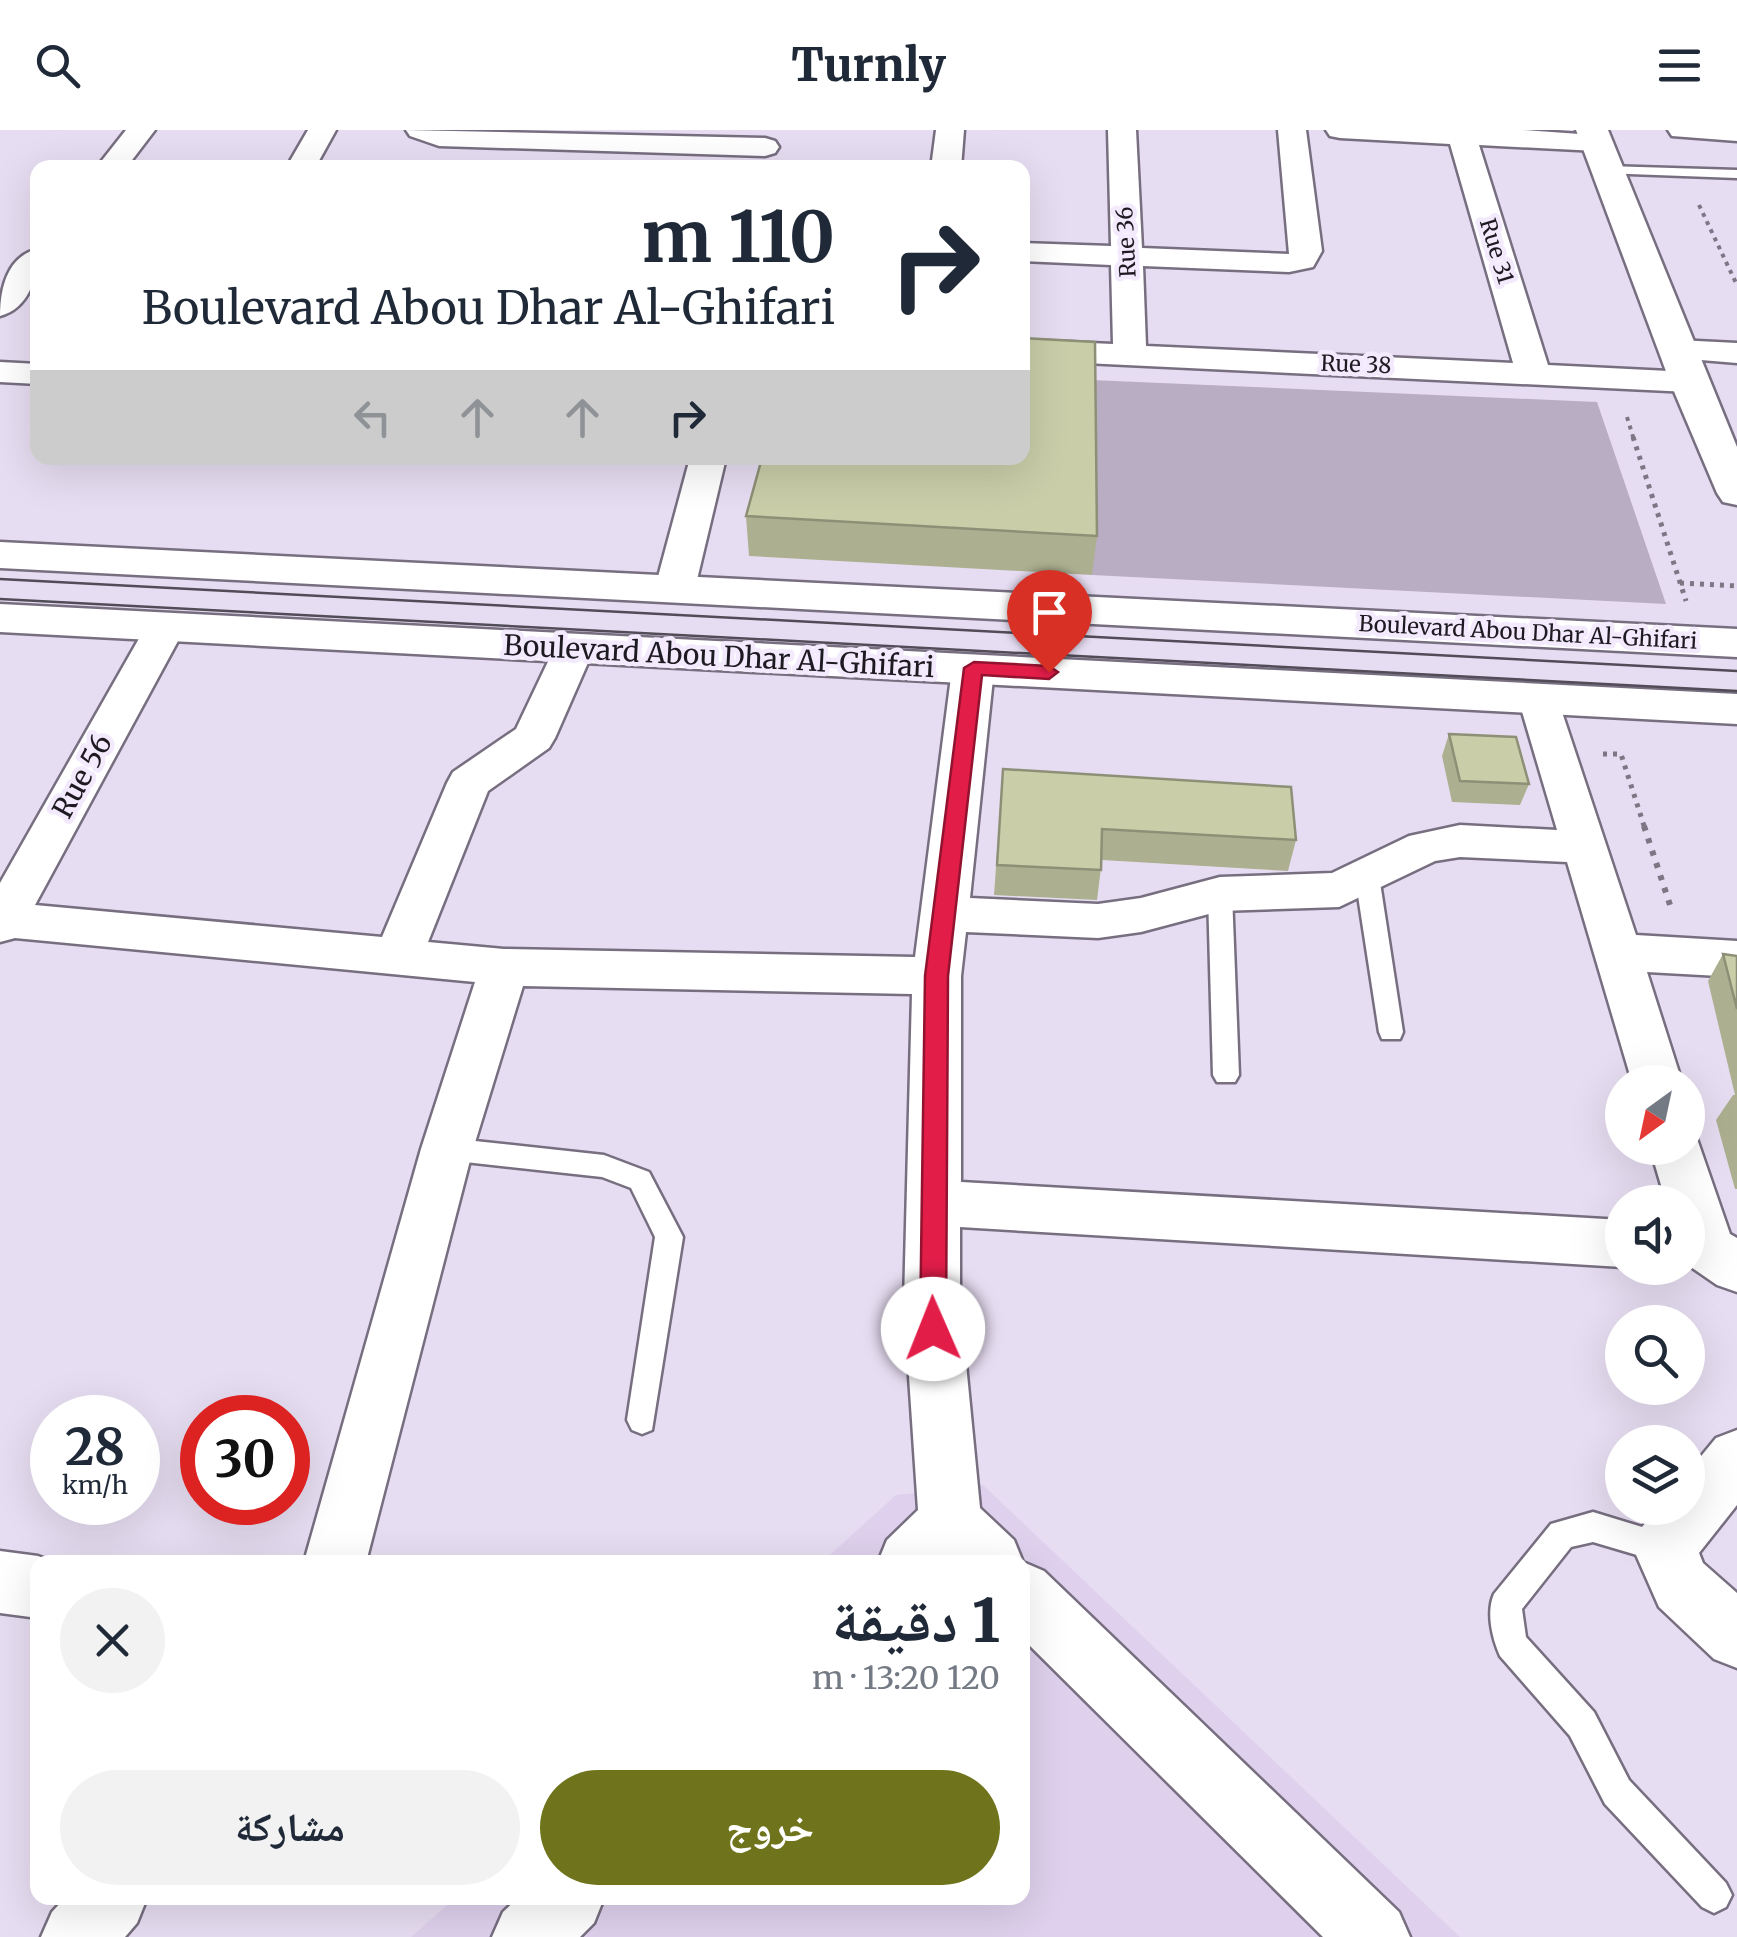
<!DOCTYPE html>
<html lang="ar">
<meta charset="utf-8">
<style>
:root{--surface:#fff;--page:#f2f2f3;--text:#1f2937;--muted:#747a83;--accent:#6f741c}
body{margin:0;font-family:Merriweather,"Noto Naskh Arabic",serif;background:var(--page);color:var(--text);direction:rtl;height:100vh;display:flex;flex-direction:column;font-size:38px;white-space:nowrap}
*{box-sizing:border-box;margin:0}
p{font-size:32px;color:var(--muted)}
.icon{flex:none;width:55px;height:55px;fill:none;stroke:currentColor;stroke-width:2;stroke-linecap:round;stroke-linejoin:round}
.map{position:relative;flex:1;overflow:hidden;direction:ltr}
.panel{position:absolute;left:30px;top:1425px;width:1000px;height:350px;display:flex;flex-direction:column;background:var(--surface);border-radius:20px;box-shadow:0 10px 40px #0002;direction:rtl}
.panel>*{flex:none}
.banner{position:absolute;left:30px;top:30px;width:1000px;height:305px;border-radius:20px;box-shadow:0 10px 40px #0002;direction:rtl;background:#fff;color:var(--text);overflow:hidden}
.needle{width:65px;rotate:213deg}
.tools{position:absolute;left:1605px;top:935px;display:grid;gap:20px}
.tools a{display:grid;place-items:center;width:100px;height:100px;border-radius:50%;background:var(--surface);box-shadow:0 10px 40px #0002;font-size:50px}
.speed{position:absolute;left:30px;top:1265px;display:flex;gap:20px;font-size:50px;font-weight:700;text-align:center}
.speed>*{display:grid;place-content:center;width:130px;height:130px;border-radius:50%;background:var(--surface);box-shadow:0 10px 40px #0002;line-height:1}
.speed small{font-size:25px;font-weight:400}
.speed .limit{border:15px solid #d22;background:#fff;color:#111}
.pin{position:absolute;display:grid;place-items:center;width:85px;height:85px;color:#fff;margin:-102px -42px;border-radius:50% 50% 50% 0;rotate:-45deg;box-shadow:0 0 10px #0007}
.pin .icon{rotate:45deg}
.me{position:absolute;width:110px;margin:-55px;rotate:359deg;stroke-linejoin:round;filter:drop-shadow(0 0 8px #0008)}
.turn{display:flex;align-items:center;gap:35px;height:210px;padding:0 30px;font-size:45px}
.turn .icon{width:130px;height:130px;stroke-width:2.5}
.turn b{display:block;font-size:70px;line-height:85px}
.lanes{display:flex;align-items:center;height:95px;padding:0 30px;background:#0003;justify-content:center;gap:50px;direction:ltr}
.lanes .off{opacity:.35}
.round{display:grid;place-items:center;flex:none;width:105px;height:105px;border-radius:52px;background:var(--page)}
.headline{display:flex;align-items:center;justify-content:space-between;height:170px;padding:0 30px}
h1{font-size:60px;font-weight:800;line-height:75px}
.primary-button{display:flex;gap:20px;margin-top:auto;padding:20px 30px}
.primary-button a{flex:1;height:115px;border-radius:60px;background:var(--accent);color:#fff;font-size:40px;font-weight:800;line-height:115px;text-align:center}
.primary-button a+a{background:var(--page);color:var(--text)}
header{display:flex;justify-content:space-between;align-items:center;height:130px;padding:0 30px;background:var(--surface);font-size:45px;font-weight:800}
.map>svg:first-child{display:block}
</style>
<header><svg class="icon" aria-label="menu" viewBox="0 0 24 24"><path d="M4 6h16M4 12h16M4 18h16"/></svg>Turnly<svg class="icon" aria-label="search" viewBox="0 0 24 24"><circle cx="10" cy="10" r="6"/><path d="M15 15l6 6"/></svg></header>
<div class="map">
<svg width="1737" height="1807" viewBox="0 0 1737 1807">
<rect width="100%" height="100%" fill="#e7ddf2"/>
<polygon fill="#dfd1ed" points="983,1355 1460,1807 411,1807 455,1768 1022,1768 1022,1432 822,1432 896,1365"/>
<polygon fill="#b8adc3" points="1091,250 1597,272 1666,474 1092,445"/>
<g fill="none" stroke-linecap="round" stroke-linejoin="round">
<defs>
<g id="lane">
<polygon points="1607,36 1737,40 1737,48 1602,43 1600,40"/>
<polygon points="1367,738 1379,746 1403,902 1400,909 1382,909 1379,902 1355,746"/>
<polygon points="1220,756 1232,764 1239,945 1235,952 1217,952 1213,945 1208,764"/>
<polygon points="447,1008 604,1025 649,1042 683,1107 652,1300 642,1304 632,1300 627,1290 655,1107 631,1058 602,1047 447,1030 438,1027 434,1019 438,1011"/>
<path d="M1593 1382 1675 1407 1680 1418 1675 1429 1664 1433 1593 1412 1571 1417 1522 1479 1526 1507 1594 1582 1629 1650 1726 1753 1732 1765 1726 1777 1714 1783 1702 1777 1605 1674 1570 1606 1500 1526C1492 1508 1486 1482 1494 1464L1551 1394Z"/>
</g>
<g id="street">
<polygon points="126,0 155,0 126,38 96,38"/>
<polygon points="308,0 336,0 315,38 286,38"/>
<polygon points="406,0 765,8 775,11 779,17 775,23 765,26 439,16 410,6"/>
<polygon points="936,0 964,0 961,38 931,38"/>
<polygon points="1108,0 1136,0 1142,118 1289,124 1278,0 1306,0 1322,121 1313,137 1289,142 1143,136 1146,216 1513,233 1450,14 1340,8 1330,6 1326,0 1523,0 1607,6 1611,12 1607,18 1597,21 1479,15 1548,235 1689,242 1701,245 1706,252 1701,259 1689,262 1022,230 1022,210 1113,214 1111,135 1022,131 1022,113 1111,116"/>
<polygon points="1668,0 1737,0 1737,11 1672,6"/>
<path d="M38 119C38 145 30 178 0 186 0 159 7 126 38 119Z"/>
<polygon points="1677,210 1737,213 1737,233 1665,227 1660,220 1665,213"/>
<polygon points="0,232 38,234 38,254 0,252"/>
<polygon points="690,328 726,328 695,458 689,466 675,470 661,466 655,458"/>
<polygon points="165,485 179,489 185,498 35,775 382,807 447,653 453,642 516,599 554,519 560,510 574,506 588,510 594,519 555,608 549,618 488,661 428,812 504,819 915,827 952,539 958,530 973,526 988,530 994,539 970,768 1098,774 1141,768 1220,747 1332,743 1409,706 1460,695 1557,700 1518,568 1524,558 1539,554 1554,558 1636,805 1737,811 1737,847 1647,842 1682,952 1632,952 1567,732 1460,727 1435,731 1339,777 1220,781 1141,802 1098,808 966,802 961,846 961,1052 1622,1090 1622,1137 960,1097 960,1172 980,1378 1014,1410 1023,1432 1044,1441 1399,1782 1410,1807 1323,1807 1022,1508 1022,1432 878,1432 887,1410 918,1380 904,1172 912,864 523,856 473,1019 366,1432 304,1432 421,1019 475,852 15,808 0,812 0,753 145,498 151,489"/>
<polygon points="1688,1000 1695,1003 1730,1104 1737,1108 1737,1162 1717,1155 1688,1135 1688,1072 1666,1072 1650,1018 1688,1018"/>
<polygon points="1737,1300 1737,1375 1699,1423 1703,1433 1737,1463 1737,1538 1714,1529 1659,1477 1633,1418 1642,1397 1658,1378 1688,1378 1688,1342 1716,1308"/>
<polygon points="0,1421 38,1426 54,1432 38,1432 38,1488 0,1483"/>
<polygon points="65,1768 147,1768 137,1793 125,1807 41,1807 52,1782"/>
<polygon points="518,1768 604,1768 594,1793 580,1807 492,1807 503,1782"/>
</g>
<g id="secondary">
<polygon points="1576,0 1608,0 1737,317 1737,375 1723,372 1717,363 1670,252"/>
<polygon points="0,412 1737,499 1737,527 0,438"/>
<polygon points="0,474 1737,564 1737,594 0,502"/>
</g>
</defs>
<use href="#lane" stroke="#776e80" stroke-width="5"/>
<use href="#street" stroke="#776e80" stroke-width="5"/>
<use href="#secondary" stroke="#776e80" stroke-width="5"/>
<g stroke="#7d7684" stroke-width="4" stroke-dasharray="4 5" stroke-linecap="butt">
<polyline points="1699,75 1737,155"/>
<polyline points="1627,287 1634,310"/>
</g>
<g stroke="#7d7684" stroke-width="5" stroke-dasharray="4 6" stroke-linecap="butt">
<polyline points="1633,307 1686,471"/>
<polyline points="1680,453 1737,456"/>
<polyline points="1603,624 1621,624 1645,699"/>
</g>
<polyline stroke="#7d7684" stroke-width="6" stroke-dasharray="5 8" stroke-linecap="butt" points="1644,696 1672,781"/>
<use href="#lane" fill="#fff" fill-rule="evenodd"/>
<use href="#street" fill="#fff" fill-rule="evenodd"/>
<use href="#secondary" fill="#fff" fill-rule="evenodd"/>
<g stroke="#514c57" stroke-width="2.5">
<polyline points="0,449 1737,541"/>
<polyline points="0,469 1737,561"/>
</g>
</g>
<g fill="#adb090">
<polygon points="746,386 1097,406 1092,445 749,426"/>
<polygon points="1449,604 1529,654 1520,675 1452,672 1442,626"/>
<polygon points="1003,639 1296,710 1288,741 1102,730 1097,770 994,765"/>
<polygon points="1723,824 1737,826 1737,1059 1735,1059 1716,990 1733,965 1735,965 1708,851"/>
</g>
<g fill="#c9cda8" stroke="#8d9076" stroke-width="2.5">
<polygon points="1022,208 1095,212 1097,406 746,386 762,328 1022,328"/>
<polygon points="1449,604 1516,607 1529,654 1460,651"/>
<polygon points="1003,639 1291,657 1296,710 1102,699 1101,740 997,735"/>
<polygon points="1723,824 1737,826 1737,879"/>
</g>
<polygon fill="#e11d48" stroke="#92132f" stroke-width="2.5" points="974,532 1049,536 1058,542 1049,549 982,545 948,846 946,1199 942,1207 933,1211 924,1207 920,1199 925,846 964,538"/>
<g text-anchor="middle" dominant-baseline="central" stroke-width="9" stroke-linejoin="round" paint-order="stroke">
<g font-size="22" fill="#1e1a22" stroke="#f3ebfd">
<text transform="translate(1126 112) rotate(-93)">Rue 36</text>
<text transform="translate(1497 121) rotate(73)">Rue 31</text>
<text transform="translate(1356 234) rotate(2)">Rue 38</text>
<text transform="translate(1528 502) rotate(3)">Boulevard Abou Dhar Al-Ghifari</text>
</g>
<g font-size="28" fill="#1e1a22" stroke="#f3ebfd">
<text transform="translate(719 526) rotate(3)">Boulevard Abou Dhar Al-Ghifari</text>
<text transform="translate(82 646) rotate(-61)">Rue 56</text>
</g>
</g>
</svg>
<div class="tools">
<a><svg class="needle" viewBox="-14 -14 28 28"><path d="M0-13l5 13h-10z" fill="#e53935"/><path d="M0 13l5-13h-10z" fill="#747a83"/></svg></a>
<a><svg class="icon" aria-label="sound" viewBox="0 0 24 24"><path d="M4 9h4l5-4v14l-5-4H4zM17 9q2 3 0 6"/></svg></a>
<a><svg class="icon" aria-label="search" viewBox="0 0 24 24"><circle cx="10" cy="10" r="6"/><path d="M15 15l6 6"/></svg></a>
<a><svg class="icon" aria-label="layers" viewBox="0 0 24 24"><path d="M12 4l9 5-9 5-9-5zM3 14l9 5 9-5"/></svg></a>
</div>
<div class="speed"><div>28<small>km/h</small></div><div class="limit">30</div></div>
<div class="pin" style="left:1049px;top:542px;background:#d93025"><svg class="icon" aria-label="arrive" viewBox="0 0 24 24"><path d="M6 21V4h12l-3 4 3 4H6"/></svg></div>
<svg class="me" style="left:933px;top:1199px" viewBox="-20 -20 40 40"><circle r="19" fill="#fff"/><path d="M0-13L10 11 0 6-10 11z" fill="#e11d48"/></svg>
<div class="banner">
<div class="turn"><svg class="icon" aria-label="right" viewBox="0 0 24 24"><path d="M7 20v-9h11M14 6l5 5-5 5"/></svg><div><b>110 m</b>Boulevard Abou Dhar Al-Ghifari</div></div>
<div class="lanes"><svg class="icon off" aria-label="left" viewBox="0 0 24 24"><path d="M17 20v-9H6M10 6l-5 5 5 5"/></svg><svg class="icon off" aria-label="ahead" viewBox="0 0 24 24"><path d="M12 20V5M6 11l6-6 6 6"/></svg><svg class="icon off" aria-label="ahead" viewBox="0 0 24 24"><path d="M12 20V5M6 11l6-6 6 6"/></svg><svg class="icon" aria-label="right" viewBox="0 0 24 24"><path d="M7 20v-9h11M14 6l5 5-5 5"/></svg></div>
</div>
<section class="panel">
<div class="headline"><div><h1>1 دقيقة</h1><p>120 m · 13:20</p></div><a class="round"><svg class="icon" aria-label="close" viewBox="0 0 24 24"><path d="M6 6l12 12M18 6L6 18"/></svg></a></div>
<div class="primary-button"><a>خروج</a><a>مشاركة</a></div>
</section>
</div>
